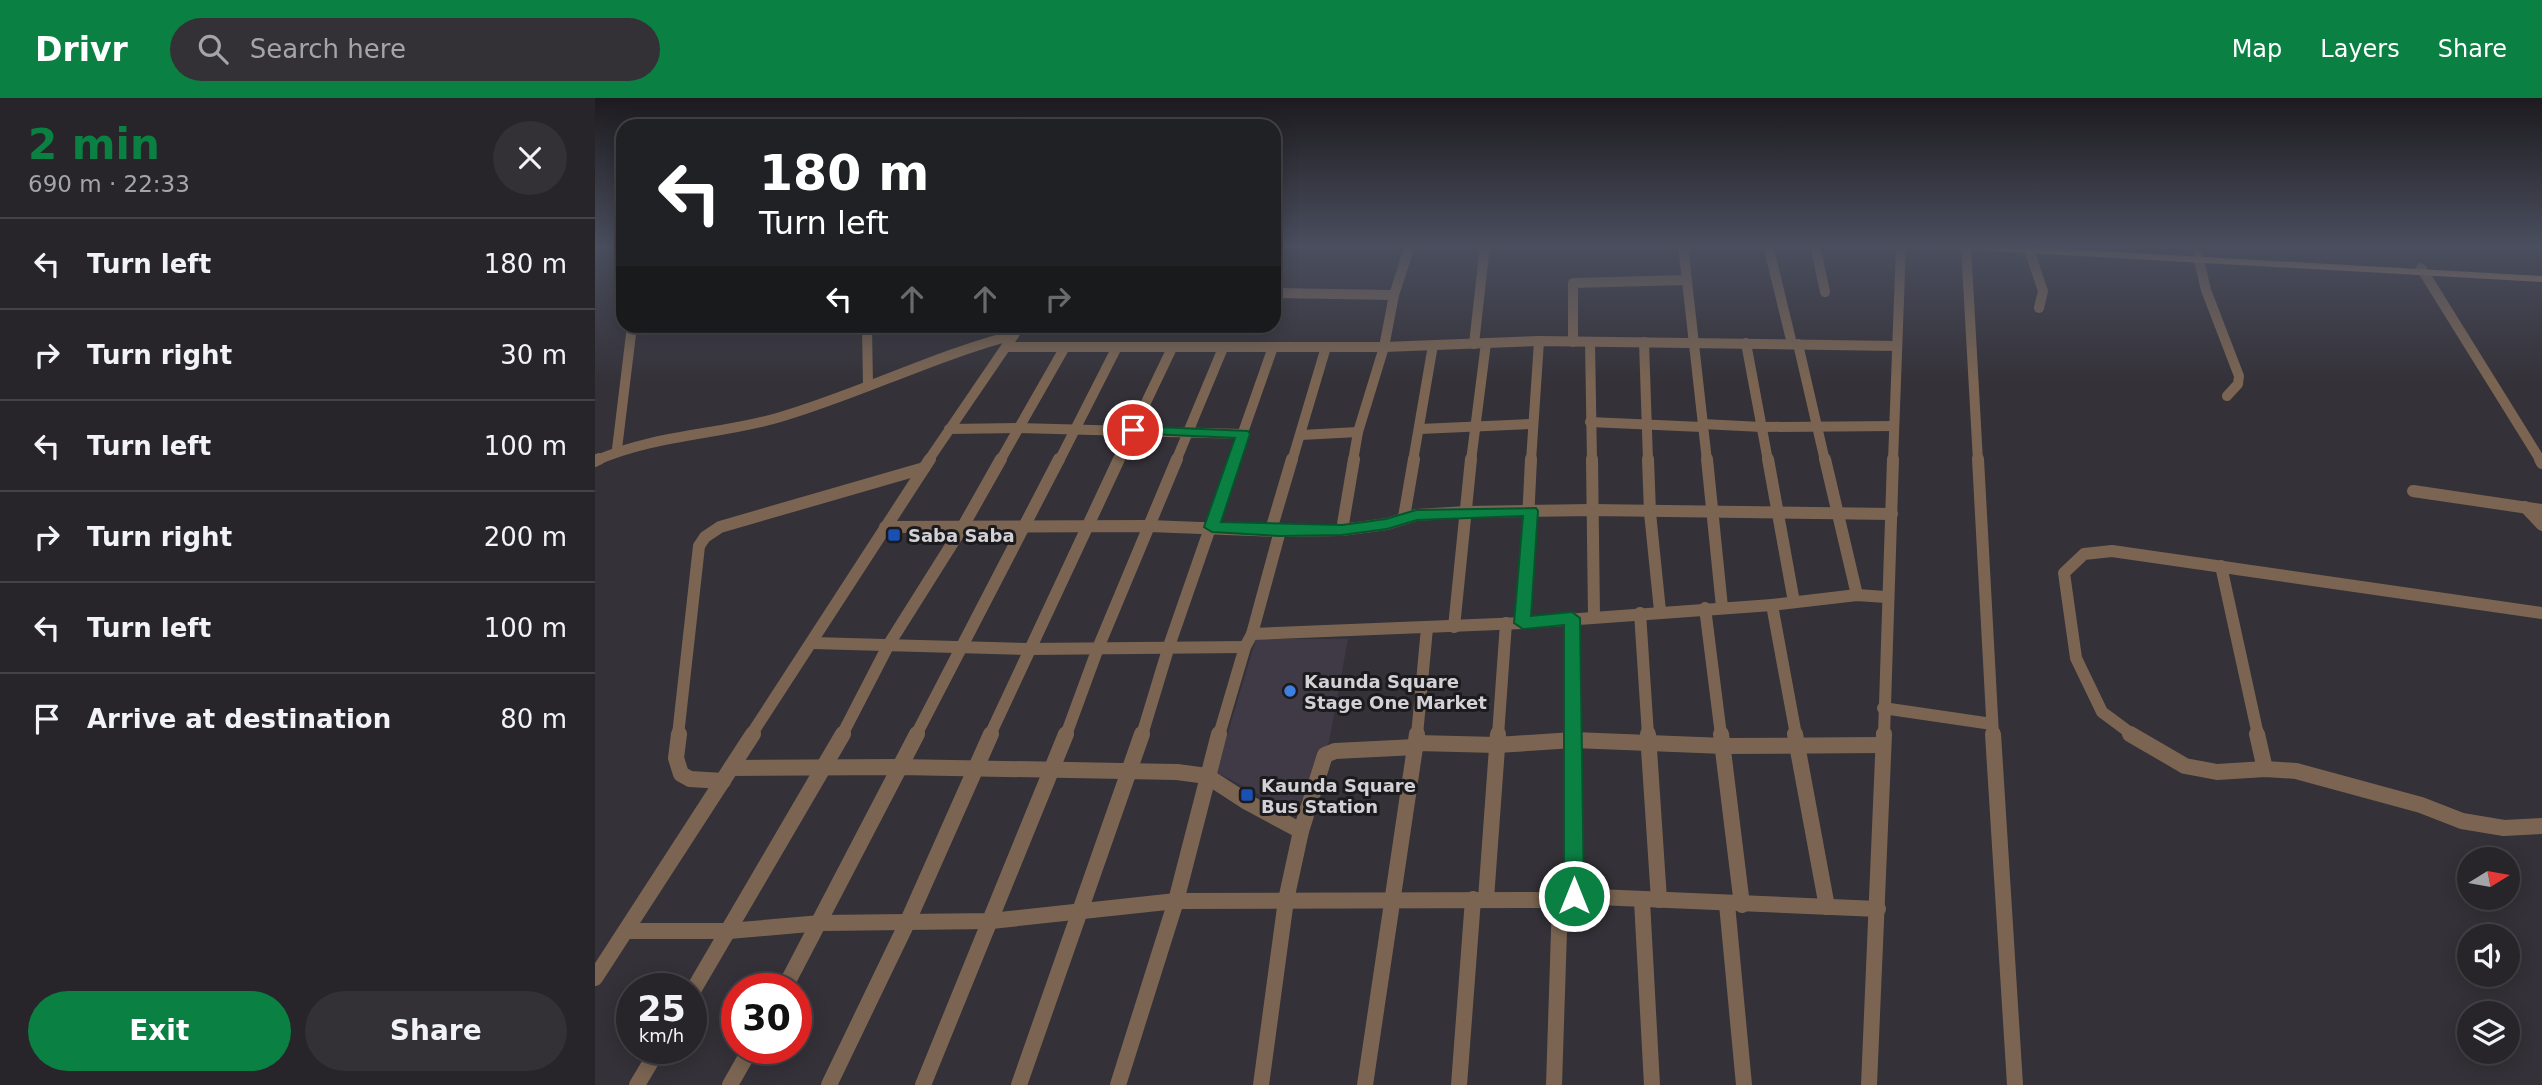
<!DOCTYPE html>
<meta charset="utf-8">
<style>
:root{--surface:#27252a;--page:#333136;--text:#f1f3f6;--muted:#a4a5a8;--line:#434247;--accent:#0b8043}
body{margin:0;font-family:"DejaVu Sans",sans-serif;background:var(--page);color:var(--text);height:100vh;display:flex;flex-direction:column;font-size:26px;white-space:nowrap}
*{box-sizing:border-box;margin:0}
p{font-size:23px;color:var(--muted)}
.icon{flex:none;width:38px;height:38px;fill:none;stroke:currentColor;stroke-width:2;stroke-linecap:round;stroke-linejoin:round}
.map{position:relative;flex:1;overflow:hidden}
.sheet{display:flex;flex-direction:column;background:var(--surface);width:595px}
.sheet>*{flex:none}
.hud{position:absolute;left:21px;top:21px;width:665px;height:214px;border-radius:21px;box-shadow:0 4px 18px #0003,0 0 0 2px var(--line);background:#202124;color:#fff;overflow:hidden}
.needle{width:46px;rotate:79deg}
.tools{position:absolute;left:1862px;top:749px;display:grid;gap:14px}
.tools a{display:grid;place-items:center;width:63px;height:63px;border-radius:50%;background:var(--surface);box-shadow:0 4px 18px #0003,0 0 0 2px var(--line);font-size:35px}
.speed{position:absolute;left:21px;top:875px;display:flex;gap:14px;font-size:35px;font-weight:700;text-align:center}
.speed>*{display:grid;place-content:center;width:91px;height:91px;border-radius:50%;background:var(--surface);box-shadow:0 4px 18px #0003,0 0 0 2px var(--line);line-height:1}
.speed small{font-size:18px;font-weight:400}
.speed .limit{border:10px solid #d22;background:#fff;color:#111}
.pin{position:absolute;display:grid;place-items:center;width:60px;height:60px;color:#fff;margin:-30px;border:4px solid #fff;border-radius:50%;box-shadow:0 2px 7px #0007}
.me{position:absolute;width:77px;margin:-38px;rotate:0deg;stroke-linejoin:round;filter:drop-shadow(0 0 5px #0008)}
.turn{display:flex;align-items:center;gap:24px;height:147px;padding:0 28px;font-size:32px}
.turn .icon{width:91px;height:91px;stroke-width:2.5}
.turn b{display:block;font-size:49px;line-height:60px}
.lanes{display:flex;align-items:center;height:66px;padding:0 28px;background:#0003;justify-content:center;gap:35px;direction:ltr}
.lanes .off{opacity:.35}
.round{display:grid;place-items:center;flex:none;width:74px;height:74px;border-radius:37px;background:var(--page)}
.overview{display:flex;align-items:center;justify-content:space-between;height:119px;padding:0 28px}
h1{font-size:42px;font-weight:600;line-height:52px;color:var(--accent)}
.button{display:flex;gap:14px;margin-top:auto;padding:14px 28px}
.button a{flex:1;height:80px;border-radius:42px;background:var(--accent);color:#fff;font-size:28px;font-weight:600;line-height:80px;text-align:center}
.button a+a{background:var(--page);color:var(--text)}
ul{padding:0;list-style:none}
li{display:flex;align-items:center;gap:21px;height:91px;padding:0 28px;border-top:2px solid var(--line)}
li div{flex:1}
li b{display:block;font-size:26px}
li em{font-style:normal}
header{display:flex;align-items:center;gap:42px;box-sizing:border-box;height:98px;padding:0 35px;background:var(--accent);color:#fff}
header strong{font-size:33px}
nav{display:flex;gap:38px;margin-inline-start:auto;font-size:24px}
.search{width:490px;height:63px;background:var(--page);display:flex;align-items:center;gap:18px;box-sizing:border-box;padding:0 24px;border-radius:38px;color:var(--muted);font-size:26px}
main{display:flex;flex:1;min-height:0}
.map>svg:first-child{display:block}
</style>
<header>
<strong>Drivr</strong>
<div class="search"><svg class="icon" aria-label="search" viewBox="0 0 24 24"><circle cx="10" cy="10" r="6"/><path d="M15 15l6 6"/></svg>Search here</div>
<nav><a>Map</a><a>Layers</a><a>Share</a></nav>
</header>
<main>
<section class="sheet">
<div class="overview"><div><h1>2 min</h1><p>690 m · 22:33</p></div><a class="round"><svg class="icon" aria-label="close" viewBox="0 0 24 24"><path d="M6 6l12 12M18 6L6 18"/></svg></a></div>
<ul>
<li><svg class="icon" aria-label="left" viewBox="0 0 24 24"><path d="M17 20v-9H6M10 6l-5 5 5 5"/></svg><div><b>Turn left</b></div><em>180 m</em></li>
<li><svg class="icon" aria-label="right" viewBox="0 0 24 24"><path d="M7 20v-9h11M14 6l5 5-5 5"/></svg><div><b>Turn right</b></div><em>30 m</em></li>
<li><svg class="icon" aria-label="left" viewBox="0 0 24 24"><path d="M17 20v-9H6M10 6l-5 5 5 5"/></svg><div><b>Turn left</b></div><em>100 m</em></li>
<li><svg class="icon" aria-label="right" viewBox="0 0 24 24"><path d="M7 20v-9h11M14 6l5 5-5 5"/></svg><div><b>Turn right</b></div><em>200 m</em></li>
<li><svg class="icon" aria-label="left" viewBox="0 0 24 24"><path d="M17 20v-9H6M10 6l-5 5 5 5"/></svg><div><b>Turn left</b></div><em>100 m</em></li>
<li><svg class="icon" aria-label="arrive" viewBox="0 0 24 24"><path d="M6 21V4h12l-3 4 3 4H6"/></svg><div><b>Arrive at destination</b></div><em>80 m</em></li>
</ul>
<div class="button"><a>Exit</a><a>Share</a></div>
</section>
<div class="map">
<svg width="1947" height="987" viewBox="0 0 1947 987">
<rect width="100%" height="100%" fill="#343138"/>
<polygon fill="#3f3a46" points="661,541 753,541 734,644 700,716 621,674"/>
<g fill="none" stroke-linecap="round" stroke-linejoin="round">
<g stroke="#7b6552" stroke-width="10">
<polyline points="1088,147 1112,363"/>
<polyline points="1173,147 1197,246"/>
<polyline points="1220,147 1230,194"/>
<polyline points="1371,148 1383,363"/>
<polyline points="1434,152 1448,193 1444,210"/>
<polyline points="1603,158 1611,192 1644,278 1643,286 1632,298"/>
<polyline points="1826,170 1946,363"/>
<polyline points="680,195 799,197"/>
<polyline points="272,228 273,288"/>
<polyline points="978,244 978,185 1090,182"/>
<polyline points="995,244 997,363"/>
<polyline points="1049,244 1053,363"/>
<polyline points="1151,245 1173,363"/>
<polyline points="879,246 890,147"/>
<polyline points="1203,246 1230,363"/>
<polyline points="411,249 789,249 944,243 1302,248"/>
<polyline points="995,324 1107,329"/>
<polyline points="1107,326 1167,329 1299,328"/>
<polyline points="354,331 423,330 648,336"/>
<polyline points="825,331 937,326"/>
<polyline points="706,337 763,334"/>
<polyline points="22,351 37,228"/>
<path d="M0 363C58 337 121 337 182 320 262 297 338 258 419 237"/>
<polyline points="333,363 425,228"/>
<polyline points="405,363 470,249"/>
<polyline points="464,363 522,249"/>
<polyline points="523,363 577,250"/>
<polyline points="581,363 628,250"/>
<polyline points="638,363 678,249"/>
<polyline points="697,363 731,249"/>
<polyline points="758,363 763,334 789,249 799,197 815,147"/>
<polyline points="818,363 838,247"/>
<polyline points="876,363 891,245"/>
<polyline points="936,363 944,243"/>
<polyline points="1298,363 1306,147"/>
</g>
<g stroke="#7b6552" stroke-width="12">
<polyline points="997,361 999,518"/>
<polyline points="1053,361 1055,415 1065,513"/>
<polyline points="1112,361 1127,509"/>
<polyline points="1173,361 1199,504"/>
<polyline points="1230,361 1262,497"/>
<polyline points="1383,361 1398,637"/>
<polyline points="1945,361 1947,365"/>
<polyline points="0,363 4,361"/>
<polyline points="1818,393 1947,412"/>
<polyline points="1930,409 1947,427"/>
<polyline points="809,419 819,361"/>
<polyline points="290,429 554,428 685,433 747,432 792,426 821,417 872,414 996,412 1297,416"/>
<polyline points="676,432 697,361"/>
<polyline points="747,432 759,361"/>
<polyline points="1626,468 1663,637"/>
<polyline points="1177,507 1201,637"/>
<polyline points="1110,510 1126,637"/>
<polyline points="1045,515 1053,637"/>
<polyline points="977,520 978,637"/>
<polyline points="928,525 936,361"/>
<polyline points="859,529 876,361"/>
<polyline points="657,536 928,525 1177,507 1262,497 1291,499"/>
<polyline points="218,545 433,551 650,549"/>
<polyline points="1288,610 1397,626"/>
<polyline points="83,637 104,448 110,439 125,429 329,370"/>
<polyline points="156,637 335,361"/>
<polyline points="247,637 294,546 367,430 406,361"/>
<polyline points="321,637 464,361"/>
<polyline points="395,637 524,361"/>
<polyline points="471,637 503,550 582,361"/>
<polyline points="547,637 574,548 639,361"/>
<polyline points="624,637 650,549 657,536 685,433"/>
<polyline points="822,637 832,530"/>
<polyline points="903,637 911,525"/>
<polyline points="1289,637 1298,361"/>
<polyline points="1538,637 1507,614 1481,560 1469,475 1489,456 1517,453 1947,515"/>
</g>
<g stroke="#7b6552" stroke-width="16">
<polyline points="84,636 81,660 86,676 95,681 128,683"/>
<polyline points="978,636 979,798"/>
<polyline points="1053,636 1064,802"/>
<polyline points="1126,636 1147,807"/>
<polyline points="1200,636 1232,809"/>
<polyline points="1398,636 1420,987"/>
<polyline points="1535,636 1590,668 1622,674 1670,671 1701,673 1826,707 1867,723 1909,730 1947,728"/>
<polyline points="1662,636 1670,671"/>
<polyline points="822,645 902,647 979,642 1129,648 1287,647"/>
<polyline points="136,670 304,669 582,674 612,678 652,704 706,733"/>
<polyline points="891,801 903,636"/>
<polyline points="1047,803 1057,987"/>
<polyline points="1132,806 1149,987"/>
<polyline points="31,833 134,833 226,825 396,823 581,803 965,802 979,798 1283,811"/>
<polyline points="0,880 158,636"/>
<polyline points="189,891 322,636"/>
<polyline points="96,896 248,636"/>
<polyline points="42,987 64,950"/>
<polyline points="135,987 156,950"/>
<polyline points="234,987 312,825 396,636"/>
<polyline points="328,987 471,636"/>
<polyline points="424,987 547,636"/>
<polyline points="523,987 581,803 624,636"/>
<polyline points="666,987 691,802 706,733 730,657 740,653 821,649"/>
<polyline points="770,987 822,636"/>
<polyline points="864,987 878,801"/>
<polyline points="959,987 965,802"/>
<polyline points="1274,987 1289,636"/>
</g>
<polygon fill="#a38162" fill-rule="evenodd" points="1338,147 1396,147 1947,178 1947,184 1343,150"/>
</g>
<linearGradient id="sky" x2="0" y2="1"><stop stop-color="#1d1b1f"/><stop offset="0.52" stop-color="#4a4e5e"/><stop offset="1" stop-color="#4a4e5e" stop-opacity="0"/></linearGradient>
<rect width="1947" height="285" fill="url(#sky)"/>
<polygon fill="#0b8043" stroke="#07532c" stroke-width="2" points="538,328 653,333 655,336 626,424 747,427 791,421 821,412 941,410 943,413 936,518 977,514 985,520 989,798 986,805 979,808 972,805 969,798 969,527 928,531 919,525 928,418 822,422 792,431 747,437 685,438 617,434 609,429 640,340 533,335 531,332"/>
<g fill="#1a4fb4" stroke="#1b1a1d" stroke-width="2.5">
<rect x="292" y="430" width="14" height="14" rx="3.5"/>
<rect x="645" y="690" width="14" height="14" rx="3.5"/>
</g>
<circle fill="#3f7fe0" stroke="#1b1a1d" stroke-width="2.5" cx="695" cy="593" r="7"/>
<g text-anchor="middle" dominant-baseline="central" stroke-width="6" stroke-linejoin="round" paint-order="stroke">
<g font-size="18" font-weight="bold" fill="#d3d1d5" stroke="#1b1a1d" text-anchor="start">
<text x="313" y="437">Saba Saba</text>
<text x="709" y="583">Kaunda Square<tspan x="709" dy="21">Stage One Market</tspan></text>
<text x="666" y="687">Kaunda Square<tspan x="666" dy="21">Bus Station</tspan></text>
</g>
</g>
</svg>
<div class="tools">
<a><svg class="needle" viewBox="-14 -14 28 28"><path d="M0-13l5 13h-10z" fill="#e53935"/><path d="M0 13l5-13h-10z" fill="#a4a5a8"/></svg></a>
<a><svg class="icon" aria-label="sound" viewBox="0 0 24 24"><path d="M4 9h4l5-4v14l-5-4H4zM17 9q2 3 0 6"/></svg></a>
<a><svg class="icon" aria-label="layers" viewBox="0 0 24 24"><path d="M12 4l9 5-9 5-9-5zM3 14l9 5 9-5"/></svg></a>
</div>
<div class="speed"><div>25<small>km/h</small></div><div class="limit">30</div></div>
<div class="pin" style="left:538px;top:332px;background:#d93025"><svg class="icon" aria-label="arrive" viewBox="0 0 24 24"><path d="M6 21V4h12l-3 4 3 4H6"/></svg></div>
<svg class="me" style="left:979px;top:798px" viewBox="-20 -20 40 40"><circle r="17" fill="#0b8043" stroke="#fff" stroke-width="3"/><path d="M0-11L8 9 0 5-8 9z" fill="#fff"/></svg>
<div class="hud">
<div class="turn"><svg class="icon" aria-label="left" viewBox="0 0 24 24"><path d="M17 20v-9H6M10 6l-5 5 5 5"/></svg><div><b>180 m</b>Turn left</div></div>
<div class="lanes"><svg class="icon" aria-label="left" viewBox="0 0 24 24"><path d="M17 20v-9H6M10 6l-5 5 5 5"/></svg><svg class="icon off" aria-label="ahead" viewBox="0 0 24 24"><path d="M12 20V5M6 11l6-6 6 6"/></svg><svg class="icon off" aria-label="ahead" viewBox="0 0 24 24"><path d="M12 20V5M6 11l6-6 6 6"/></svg><svg class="icon off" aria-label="right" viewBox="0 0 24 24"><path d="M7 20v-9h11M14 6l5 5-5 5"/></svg></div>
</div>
</div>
</main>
